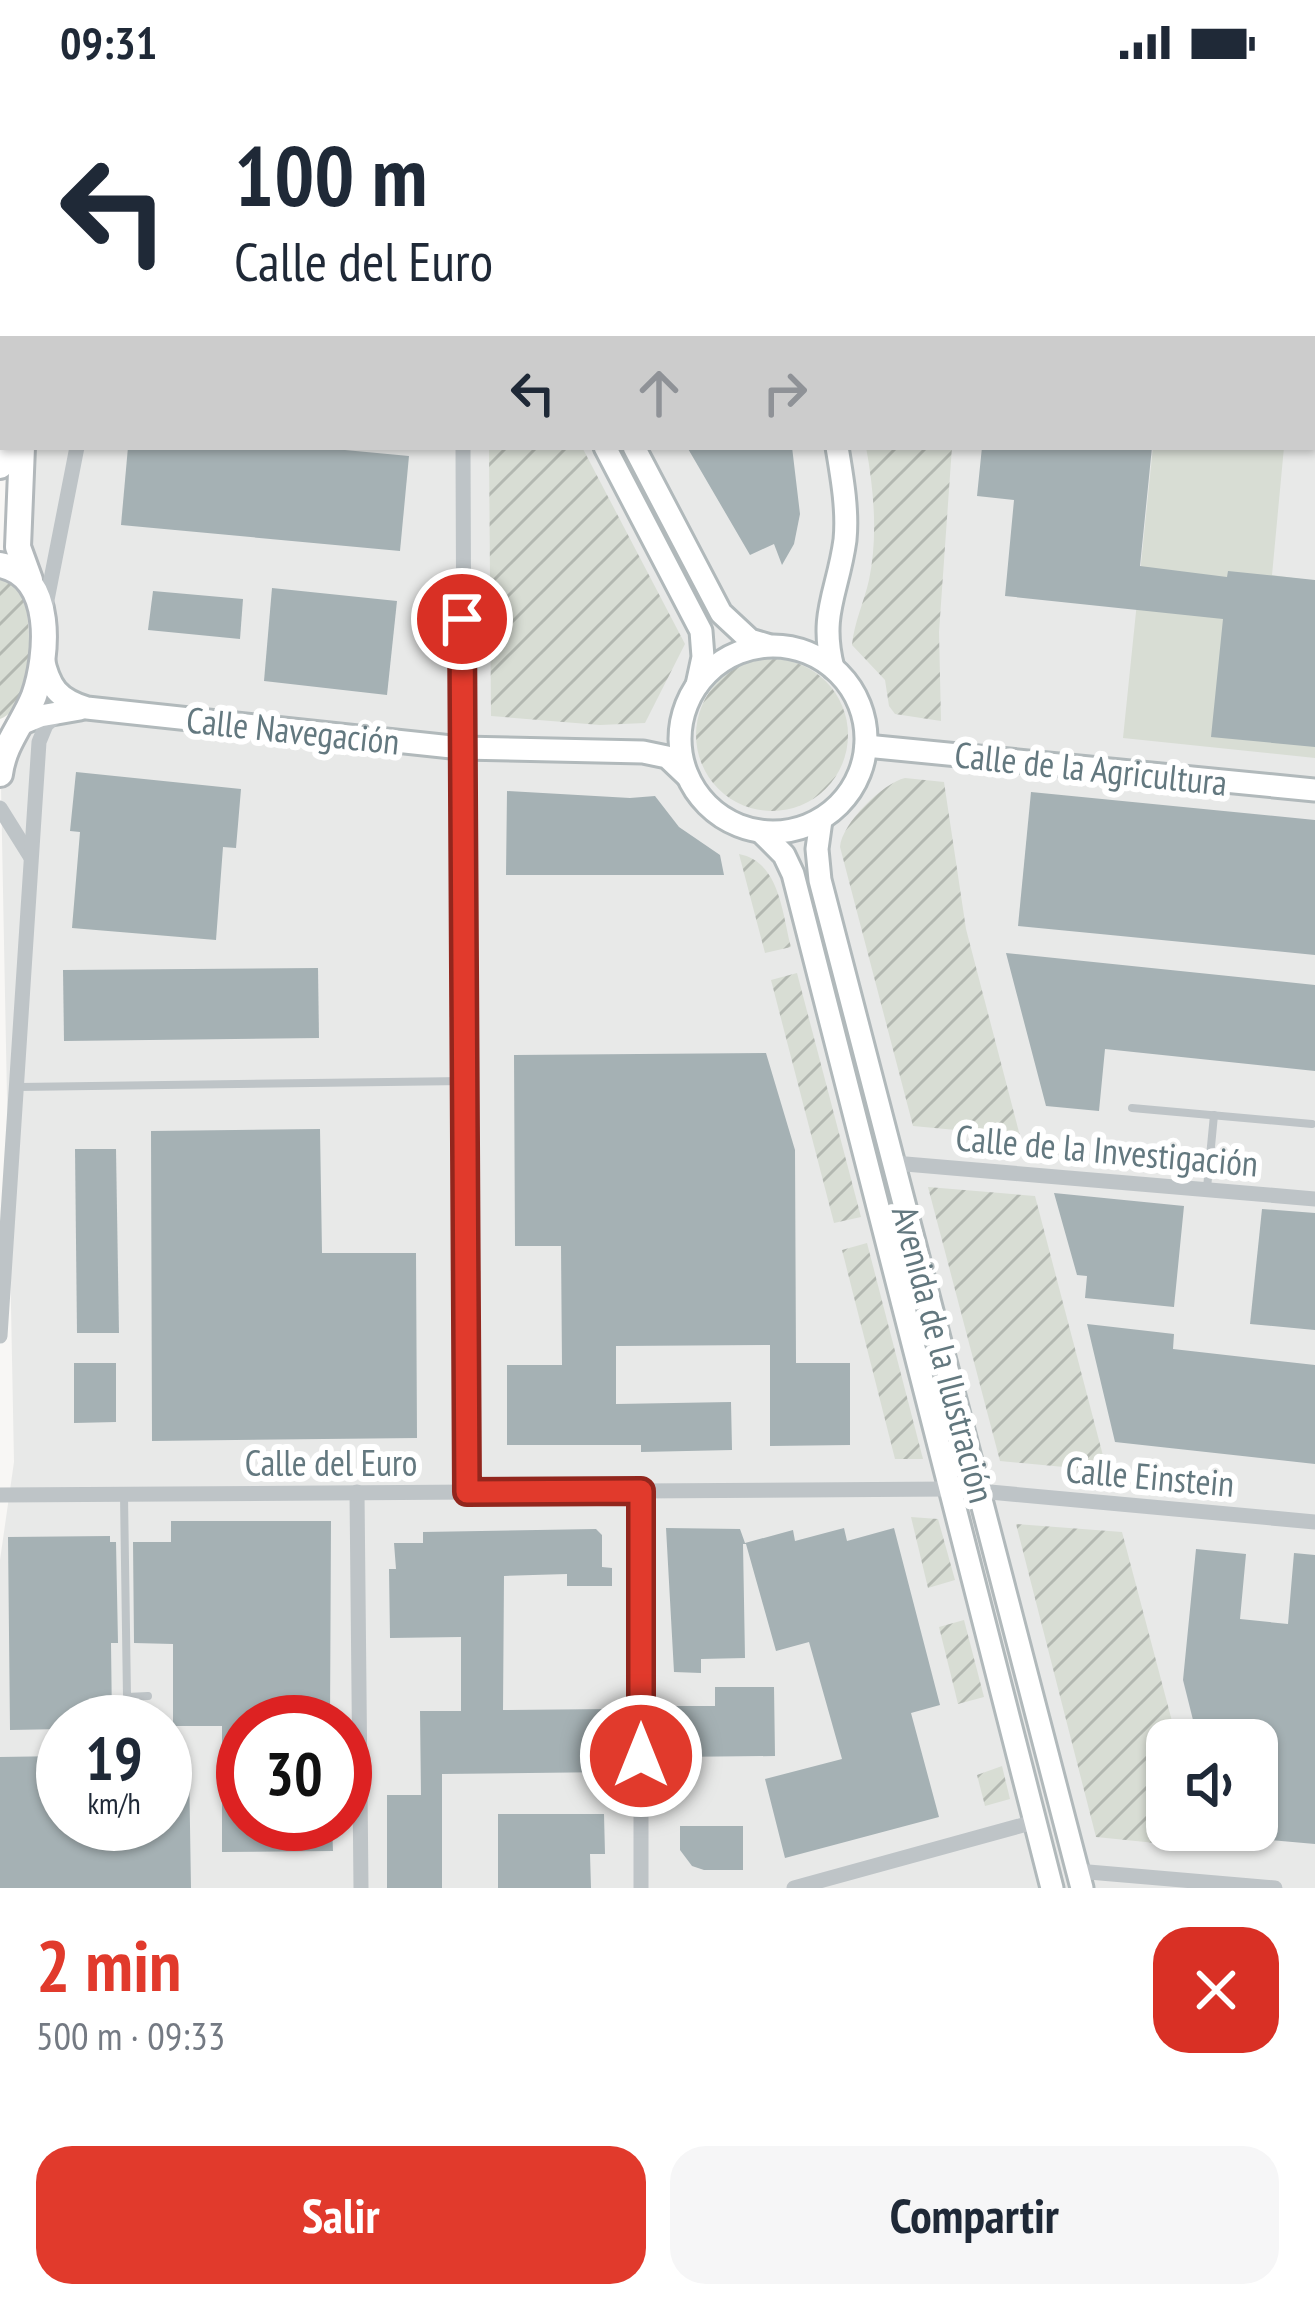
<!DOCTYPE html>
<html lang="es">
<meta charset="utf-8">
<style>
:root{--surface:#fff;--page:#f6f6f7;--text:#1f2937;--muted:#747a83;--accent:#e13a2c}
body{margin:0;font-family:"PT Sans Narrow",sans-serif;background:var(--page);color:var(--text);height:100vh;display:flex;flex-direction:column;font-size:45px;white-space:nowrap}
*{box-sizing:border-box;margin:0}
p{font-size:39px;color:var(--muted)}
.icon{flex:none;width:66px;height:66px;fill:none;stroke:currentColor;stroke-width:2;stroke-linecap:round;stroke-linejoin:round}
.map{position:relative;height:1804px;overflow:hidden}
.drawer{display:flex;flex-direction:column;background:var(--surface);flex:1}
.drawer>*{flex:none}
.top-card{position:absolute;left:0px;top:0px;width:1317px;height:366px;box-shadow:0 3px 9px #0004;background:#fff;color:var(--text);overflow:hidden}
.buttons{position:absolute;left:1146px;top:1635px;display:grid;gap:24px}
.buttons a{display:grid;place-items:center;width:132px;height:132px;border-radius:24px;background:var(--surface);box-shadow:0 3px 9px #0004;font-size:60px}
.speed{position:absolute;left:36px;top:1611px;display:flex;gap:24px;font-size:60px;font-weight:700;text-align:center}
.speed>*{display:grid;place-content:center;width:156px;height:156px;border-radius:50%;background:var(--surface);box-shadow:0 3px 9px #0004;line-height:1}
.speed small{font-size:30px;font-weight:400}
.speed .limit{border:18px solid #d22;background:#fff;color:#111}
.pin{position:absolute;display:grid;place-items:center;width:102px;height:102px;color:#fff;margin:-51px;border:6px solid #fff;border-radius:50%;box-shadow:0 3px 12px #0007}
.me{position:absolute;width:132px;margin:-66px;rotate:0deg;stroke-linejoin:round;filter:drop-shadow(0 0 9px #0008)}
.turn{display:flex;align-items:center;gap:42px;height:252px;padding:0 36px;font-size:54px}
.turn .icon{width:156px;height:156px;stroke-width:2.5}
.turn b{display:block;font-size:84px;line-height:102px}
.lanes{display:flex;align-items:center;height:114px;padding:0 36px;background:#0003;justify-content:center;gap:60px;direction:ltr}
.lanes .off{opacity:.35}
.round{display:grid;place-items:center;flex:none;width:126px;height:126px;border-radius:36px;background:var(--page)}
.headline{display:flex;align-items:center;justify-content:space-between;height:204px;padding:0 36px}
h1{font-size:72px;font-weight:600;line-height:90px;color:var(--accent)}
.cta{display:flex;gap:24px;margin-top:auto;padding:24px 36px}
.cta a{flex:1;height:138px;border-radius:36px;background:var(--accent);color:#fff;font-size:48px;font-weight:600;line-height:138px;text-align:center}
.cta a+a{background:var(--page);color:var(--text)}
.status{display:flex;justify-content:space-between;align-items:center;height:84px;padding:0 60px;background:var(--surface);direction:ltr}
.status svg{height:33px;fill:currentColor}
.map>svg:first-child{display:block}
</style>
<div class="status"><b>09:31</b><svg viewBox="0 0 49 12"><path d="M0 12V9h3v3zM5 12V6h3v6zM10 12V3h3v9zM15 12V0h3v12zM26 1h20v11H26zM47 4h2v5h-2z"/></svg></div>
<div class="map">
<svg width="1315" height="1804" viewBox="0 0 1315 1804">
<defs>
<pattern id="garden-furrows" width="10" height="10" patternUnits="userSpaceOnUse" patternTransform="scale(3)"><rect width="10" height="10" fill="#d8ddd4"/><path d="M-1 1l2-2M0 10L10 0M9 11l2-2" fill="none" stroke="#b3b8b1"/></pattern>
</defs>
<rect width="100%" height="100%" fill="#f8f7f5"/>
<path fill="#e8e9e8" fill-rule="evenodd" d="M49 0H1315V1804H0V1476L14 1378 1 702 7 671 44 570 20 463 24 363H1314V3H49ZM63 1638H165V1740H63ZM243 1638H345V1740H243ZM1167 1656H1257V1746H1167Z"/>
<g fill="url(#garden-furrows)">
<polygon points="489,363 582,363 685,560 645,639 600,641 491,632"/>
<path d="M866 363H952L939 548 941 637 895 630 889 622 885 596 852 561C854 539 864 518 869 496 878 453 874 406 866 363Z"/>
<path d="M0 495 23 506C31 538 37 621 0 635Z"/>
<circle cx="772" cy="651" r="76"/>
<path d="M905 694 944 698 966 845 1020 1052 913 1042 840 763C842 739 883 699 905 694Z"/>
<path d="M739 770C780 778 782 829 791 863L765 869Z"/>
<polygon points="797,889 861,1133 834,1139 771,896"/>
<polygon points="928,1103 1035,1112 1107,1387 1000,1377"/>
<polygon points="867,1159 923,1375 895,1375 842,1166"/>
<polygon points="911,1433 938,1435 955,1496 928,1504"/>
<polygon points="1016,1440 1122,1448 1177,1656 1167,1656 1167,1746 1201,1746 1205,1764 1096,1753"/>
<polygon points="964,1536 984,1613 958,1620 939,1543"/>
<polygon points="1002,1682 1010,1715 985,1722 977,1691"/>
</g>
<polygon fill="#d8ddd4" points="1153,363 1284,363 1272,491 1315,497 1315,674 1123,654"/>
<g fill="#a5b1b4">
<polygon points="128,363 313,363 409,372 400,467 121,441"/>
<polygon points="687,363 792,363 800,430 794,460 782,481 774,460 750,471"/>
<polygon points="982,363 1152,363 1140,482 1227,493 1228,487 1315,496 1315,663 1211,653 1223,535 1005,512 1014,416 977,412"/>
<polygon points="272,504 397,517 387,611 264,597"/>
<polygon points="153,507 243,515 240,555 148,546"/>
<polygon points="76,688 241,705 236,764 223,763 216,856 72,844 80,748 70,747"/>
<polygon points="507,707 630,714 655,712 679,743 720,771 724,791 506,791"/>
<polygon points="1031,708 1315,736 1315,871 1018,842"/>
<polygon points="1006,869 1315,901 1315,987 1105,965 1099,1027 1046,1022"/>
<polygon points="318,884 319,954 64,957 63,886"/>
<polygon points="766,969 795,1066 796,1279 850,1279 850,1361 770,1362 770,1261 616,1262 616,1320 731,1318 732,1366 641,1368 641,1361 507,1361 507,1281 562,1281 561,1162 515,1162 514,971"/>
<polygon points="320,1045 322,1169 416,1169 417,1354 152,1357 151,1047"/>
<polygon points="75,1065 116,1065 119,1249 77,1249"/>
<polygon points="1054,1109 1184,1122 1174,1223 1085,1214 1087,1192 1077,1191"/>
<polygon points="1262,1125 1315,1129 1315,1246 1250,1240"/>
<polygon points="1087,1240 1174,1250 1173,1265 1315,1281 1315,1380 1115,1358"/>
<polygon points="74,1279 116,1279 116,1338 74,1339"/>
<polygon points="171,1437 331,1437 330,1638 243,1638 243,1740 332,1740 333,1767 222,1768 222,1642 173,1642 173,1560 134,1559 133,1458 171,1458"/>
<polygon points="666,1444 740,1445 745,1459 793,1446 795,1457 844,1444 847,1457 894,1444 940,1621 911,1629 939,1733 785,1774 765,1695 842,1675 809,1558 776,1567 746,1460 743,1460 745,1574 701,1575 701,1589 674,1588"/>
<polygon points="596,1445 602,1451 602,1483 612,1484 612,1502 567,1502 567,1490 504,1492 503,1626 611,1625 612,1688 442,1690 442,1804 387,1804 387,1711 421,1711 420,1627 461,1627 461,1553 390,1554 389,1485 396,1485 394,1459 423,1459 423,1448"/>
<polygon points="110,1452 110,1458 116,1458 118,1559 111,1559 112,1638 63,1638 63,1645 10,1646 8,1453"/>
<polygon points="1196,1465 1246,1470 1240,1535 1288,1540 1294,1469 1315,1471 1315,1760 1257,1755 1257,1656 1198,1656 1183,1596"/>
<polygon points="715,1603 774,1603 775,1672 672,1673 671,1622 715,1622"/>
<polygon points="63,1672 63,1740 165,1740 165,1680 189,1680 191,1804 0,1804 0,1673"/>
<polygon points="498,1730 604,1730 605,1770 590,1770 591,1804 498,1804"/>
<polygon points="680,1742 743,1742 743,1786 704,1786 692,1782 680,1766"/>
</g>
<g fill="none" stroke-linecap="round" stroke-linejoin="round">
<defs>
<g id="secondary">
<polyline points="416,0 417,3"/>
<polyline points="443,0 445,3"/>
<polyline points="839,3 839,0"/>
<polyline points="605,363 701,547 703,573 697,601"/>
<polyline points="634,363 721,529 750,556 767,561"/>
<circle cx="773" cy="655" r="93"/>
<path d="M43 574C49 603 58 615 87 624L461 664 643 668 667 673 687 692"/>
<path d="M833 584C819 530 838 508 845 456 848 426 842 393 837 363"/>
<polyline points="18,641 40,632 80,625"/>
<polyline points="866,662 1315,706"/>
<polyline points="821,736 817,765 820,796 1082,1804"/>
<polyline points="762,749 784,771 793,790 1052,1804"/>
</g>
<g id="primary">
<polyline points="25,3 25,0"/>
<polyline points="46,3 46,0"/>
<polyline points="22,363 18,463 30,496"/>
<polyline points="0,382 3,336"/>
<path d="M0 481C55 491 48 572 34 612 23 640 4 659 0 690"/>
</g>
</defs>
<use href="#secondary" stroke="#b1b9bb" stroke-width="27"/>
<use href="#primary" stroke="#b2b8bb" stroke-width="30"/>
<polyline stroke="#b9bdbf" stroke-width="3" stroke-dasharray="6 6" stroke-linecap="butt" points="0,48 3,49"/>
<g stroke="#bec4c7" stroke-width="8">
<polyline points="0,98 3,95"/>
<polyline points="0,255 3,257"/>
<polyline points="19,1003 464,997"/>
<polyline points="1132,1024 1312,1040"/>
<polyline points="1207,1104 1214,1031"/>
<polyline points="124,1411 127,1613 148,1612"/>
</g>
<g stroke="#bec4c7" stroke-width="15">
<polyline points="1314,316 1315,316"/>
<polyline points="463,363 467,1408"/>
<polyline points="45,526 77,363"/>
<polyline points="0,724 30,772"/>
<polyline points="894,1079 1315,1115"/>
<polyline points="0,1252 39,658 46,641 60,628"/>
<polyline points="979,1407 1315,1438"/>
<polyline points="357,1408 361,1804"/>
<polyline points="0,1411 951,1405"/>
<polyline points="1077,1787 1275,1804"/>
<polyline points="641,1804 641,1407"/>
<polyline points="794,1804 1034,1738"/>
</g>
<use href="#secondary" stroke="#fff" stroke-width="21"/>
<use href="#primary" stroke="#fff" stroke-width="24"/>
</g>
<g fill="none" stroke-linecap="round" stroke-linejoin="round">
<defs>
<polyline id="route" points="462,535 467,1408 641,1407 641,1672"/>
</defs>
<use href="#route" stroke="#92261d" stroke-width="30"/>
<use href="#route" stroke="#e13a2c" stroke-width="21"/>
</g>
<g text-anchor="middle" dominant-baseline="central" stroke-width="12" stroke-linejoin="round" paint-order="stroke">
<g font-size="36" fill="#63787f" stroke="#fff">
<text transform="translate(293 646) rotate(6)">Calle Navegación</text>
<text transform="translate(1091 684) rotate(6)">Calle de la Agricultura</text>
<text transform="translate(1107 1066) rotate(5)">Calle de la Investigación</text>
<text transform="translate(944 1270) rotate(75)">Avenida de la Ilustración</text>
<text x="331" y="1378">Calle del Euro</text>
<text transform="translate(1150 1392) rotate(5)">Calle Einstein</text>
</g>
</g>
</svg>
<div class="buttons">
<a><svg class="icon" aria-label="sound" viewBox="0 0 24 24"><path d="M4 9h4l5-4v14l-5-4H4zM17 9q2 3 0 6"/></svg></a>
</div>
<div class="speed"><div>19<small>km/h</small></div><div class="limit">30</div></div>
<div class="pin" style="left:462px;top:535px;background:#d93025"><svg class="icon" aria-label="arrive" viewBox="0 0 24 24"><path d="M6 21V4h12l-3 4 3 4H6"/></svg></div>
<svg class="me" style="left:641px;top:1672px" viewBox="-20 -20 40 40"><circle r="17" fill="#e13a2c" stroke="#fff" stroke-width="3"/><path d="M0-11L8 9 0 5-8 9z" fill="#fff"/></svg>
<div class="top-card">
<div class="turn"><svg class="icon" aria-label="left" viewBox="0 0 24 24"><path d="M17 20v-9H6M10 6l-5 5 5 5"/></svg><div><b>100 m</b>Calle del Euro</div></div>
<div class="lanes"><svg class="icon" aria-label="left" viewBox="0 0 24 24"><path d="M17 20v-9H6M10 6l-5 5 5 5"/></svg><svg class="icon off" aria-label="ahead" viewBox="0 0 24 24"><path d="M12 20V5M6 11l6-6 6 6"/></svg><svg class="icon off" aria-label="right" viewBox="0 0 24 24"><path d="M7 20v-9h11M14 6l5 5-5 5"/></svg></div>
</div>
</div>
<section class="drawer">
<div class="headline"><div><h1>2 min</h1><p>500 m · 09:33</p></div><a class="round" style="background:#d93025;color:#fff"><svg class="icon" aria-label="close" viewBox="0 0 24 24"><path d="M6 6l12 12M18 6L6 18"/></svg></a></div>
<div class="cta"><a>Salir</a><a>Compartir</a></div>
</section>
